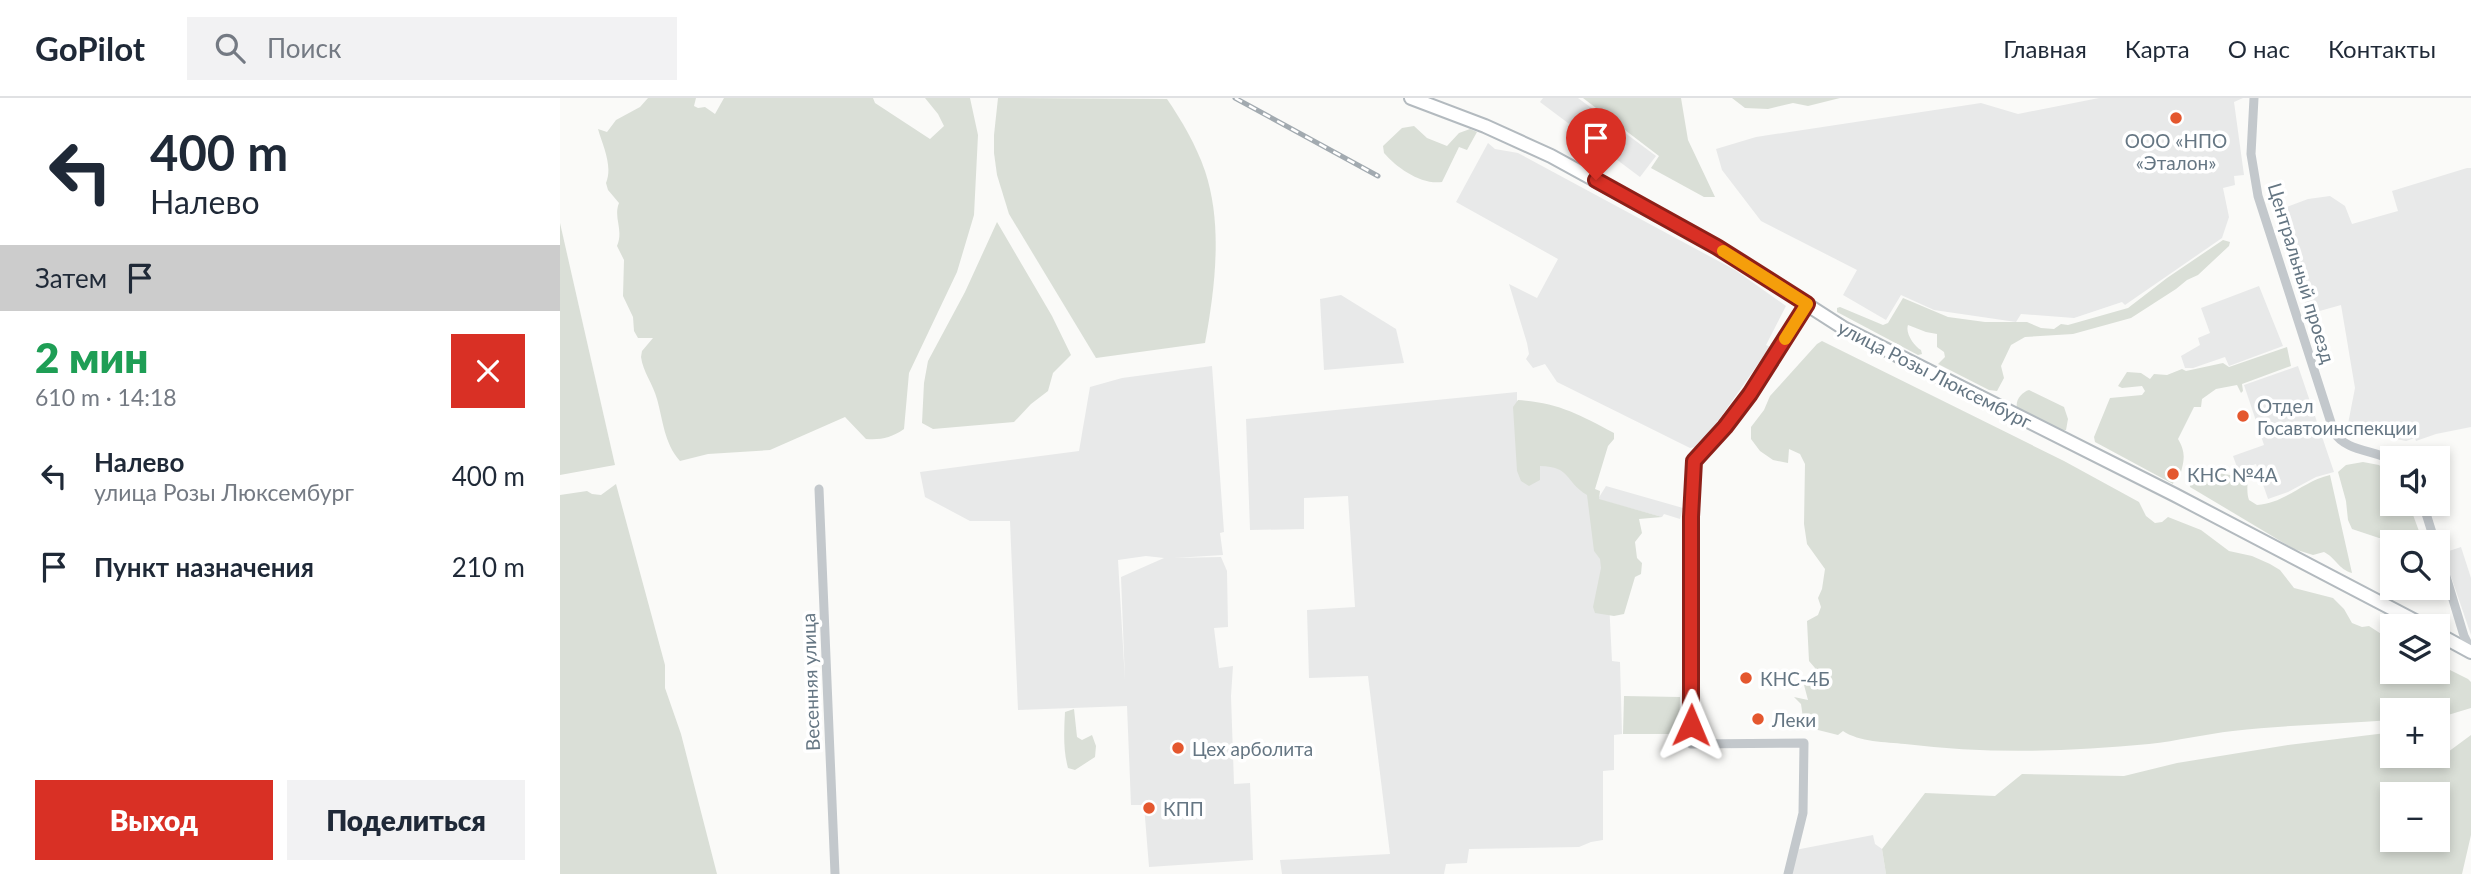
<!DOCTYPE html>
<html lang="ru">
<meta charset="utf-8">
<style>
:root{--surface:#fff;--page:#f2f2f3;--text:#1f2937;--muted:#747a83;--line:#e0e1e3;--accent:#d93025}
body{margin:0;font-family:Lato,sans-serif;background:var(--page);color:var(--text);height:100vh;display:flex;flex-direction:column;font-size:26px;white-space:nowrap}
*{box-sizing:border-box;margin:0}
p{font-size:23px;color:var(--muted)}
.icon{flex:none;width:38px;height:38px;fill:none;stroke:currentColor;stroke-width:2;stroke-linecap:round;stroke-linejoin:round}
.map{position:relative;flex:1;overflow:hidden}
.panel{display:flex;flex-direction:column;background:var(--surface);width:560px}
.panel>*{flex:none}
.banner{background:#fff;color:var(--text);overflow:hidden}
.controls{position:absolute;left:1820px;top:348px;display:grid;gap:14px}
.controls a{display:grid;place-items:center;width:70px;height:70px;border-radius:0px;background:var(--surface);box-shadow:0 4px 10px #0003;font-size:35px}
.pin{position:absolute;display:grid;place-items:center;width:60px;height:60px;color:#fff;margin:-72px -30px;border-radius:50% 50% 50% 0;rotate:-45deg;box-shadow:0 0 7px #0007}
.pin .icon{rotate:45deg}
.me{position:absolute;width:77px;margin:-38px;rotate:1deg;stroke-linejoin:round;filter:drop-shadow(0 0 5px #0008)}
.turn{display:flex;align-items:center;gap:24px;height:147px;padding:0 35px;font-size:32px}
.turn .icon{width:91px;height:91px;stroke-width:2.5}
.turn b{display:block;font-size:49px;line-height:60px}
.then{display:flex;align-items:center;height:66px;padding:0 35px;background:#0003;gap:14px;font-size:26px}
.round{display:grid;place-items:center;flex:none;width:74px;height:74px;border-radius:0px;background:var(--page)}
.head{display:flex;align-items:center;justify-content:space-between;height:119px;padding:0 35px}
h1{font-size:42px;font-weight:800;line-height:52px;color:#1e9e55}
.action{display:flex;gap:14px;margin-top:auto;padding:14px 35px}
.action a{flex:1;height:80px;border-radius:0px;background:var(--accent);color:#fff;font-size:28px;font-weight:800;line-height:80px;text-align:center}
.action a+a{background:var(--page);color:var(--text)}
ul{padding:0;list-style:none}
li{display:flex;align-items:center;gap:21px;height:91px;padding:0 35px}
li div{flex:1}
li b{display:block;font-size:26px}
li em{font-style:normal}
header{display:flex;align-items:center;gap:42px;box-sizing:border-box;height:98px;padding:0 35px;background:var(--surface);border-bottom:2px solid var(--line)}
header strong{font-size:33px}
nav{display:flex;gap:38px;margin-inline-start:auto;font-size:24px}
.search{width:490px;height:63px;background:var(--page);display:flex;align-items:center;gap:18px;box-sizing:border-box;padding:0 24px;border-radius:0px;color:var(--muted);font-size:26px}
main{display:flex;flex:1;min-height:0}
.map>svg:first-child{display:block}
</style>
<header>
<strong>GoPilot</strong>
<div class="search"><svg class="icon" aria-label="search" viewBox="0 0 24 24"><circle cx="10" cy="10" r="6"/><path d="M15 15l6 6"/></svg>Поиск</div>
<nav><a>Главная</a><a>Карта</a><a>О нас</a><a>Контакты</a></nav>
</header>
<main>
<section class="panel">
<div class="banner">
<div class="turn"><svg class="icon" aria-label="left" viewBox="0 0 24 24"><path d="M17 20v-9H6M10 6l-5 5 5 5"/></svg><div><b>400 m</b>Налево</div></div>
<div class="then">Затем<svg class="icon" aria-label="arrive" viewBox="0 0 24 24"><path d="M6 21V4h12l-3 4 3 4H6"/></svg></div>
</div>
<div class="head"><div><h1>2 мин</h1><p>610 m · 14:18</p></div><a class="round" style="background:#d93025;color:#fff"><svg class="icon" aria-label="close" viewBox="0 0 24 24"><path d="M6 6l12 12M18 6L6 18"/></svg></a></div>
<ul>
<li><svg class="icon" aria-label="left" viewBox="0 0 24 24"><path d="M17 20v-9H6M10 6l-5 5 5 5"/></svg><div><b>Налево</b><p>улица Розы Люксембург</p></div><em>400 m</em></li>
<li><svg class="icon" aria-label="arrive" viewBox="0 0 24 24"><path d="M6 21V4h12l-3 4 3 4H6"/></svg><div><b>Пункт назначения</b></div><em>210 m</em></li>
</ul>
<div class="action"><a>Выход</a><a>Поделиться</a></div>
</section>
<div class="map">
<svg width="1911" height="776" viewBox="0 0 1911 776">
<rect width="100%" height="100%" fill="#fafaf8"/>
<g fill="#e8e9e9" fill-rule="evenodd">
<polygon points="983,0 1018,0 1096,58 1080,79 980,4"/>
<polygon points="1539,0 1683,0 1674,4 1684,77 1674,78 1675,87 1663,90 1669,119 1662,140 1565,207 1562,204 1514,220 1461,216 1456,224 1374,212 1341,197 1326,222 1283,197 1297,172 1201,123 1162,72 1156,51 1196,39 1421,5 1458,16"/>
<polygon points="928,45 935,51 958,55 1175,172 1226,208 1206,247 1210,249 1151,333 1135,349 1130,350 997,284 985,266 973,270 966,261 969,256 967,245 949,186 977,200 998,161 896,104"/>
<polygon points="1907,70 1911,70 1911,329 1876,336 1856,343 1855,340 1846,343 1787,331 1795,290 1781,207 1749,216 1717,118 1720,117 1719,112 1748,101 1770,98 1785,108 1792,126 1838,113 1832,93"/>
<polygon points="1699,188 1723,248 1669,268 1665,259 1633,270 1625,270 1621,258 1640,247 1638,240 1650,235 1641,210"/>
<polygon points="781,197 836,231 844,265 764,272 760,201"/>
<path d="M652 268 664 434 660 435 663 457 614 460 661 459 667 473 668 529 654 530 659 570 673 568 671 598 674 686 690 685 693 762 589 769 584 707H571L567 608 458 612 450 423H410L365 399 360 374 519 353 530 289 562 280ZM586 458 604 460 561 479 565 583 558 462Z"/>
<polygon points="1738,268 1774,374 1756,379 1728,394 1708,401 1696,366 1678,372 1673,358 1704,347 1684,287"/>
<polygon points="957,294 957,308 1023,380 1038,401 1046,388 1123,410 1120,421 1104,416 1102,419 1044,403 1052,563 1060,564 1062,636 1054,637 1054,672 1043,673 1043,742 1031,744 1019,749 909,751 907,765 886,766 884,776 722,776 720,762 830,756 808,578 749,580 747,512 795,509 788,398 744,400 744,431 690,432 686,321"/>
<polygon points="1901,449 1911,480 1911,537 1883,455"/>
<polygon points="1313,737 1315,746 1322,751 1326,776 1228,776 1235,752"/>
</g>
<g fill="#dadfd7" fill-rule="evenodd">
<path d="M88 0H136L134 8 138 10 145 9 155 16 164 0H313L315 5 370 41 384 28 378 16 365 0H410L418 37 414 117 397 174 349 275 344 331C331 340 321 342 306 341L285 319 210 352 148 356 120 363C104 345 103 322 97 301 93 286 83 274 81 259L82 253 93 240H78L74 233 73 219 63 198 64 162 57 148C64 131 53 120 59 105L48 92 46 85C53 68 43 48 38 31L47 34 56 22 80 9Z"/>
<path d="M438 0 607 1C622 23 636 47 645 73 663 127 655 190 645 245L536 260 449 116 437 77 434 55V37Z"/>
<polygon points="1023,0 1121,0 1128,42 1155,99 1144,99 1091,70 1099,58"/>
<polygon points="1172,0 1280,0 1248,8 1233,5 1208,11 1185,10"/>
<path d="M854 28 867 40 887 48 899 35 910 31 917 34 907 52 899 49 882 84C861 87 837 70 824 55L823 48 842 30Z"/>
<polygon points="437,124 492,218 511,257 493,275 488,293 471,306 454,324 373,331 362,325 364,285 368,263 405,194"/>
<polygon points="0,125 55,367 0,377"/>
<path d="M1663 142 1670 144 1669 148 1638 177 1627 182 1616 191 1571 220 1513 236 1465 239 1451 247 1441 268 1444 280 1437 293 1429 292 1378 266 1385 259 1384 254 1377 249V236L1366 234 1348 227C1345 235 1354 248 1361 252L1362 256 1358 257 1277 214V210L1280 209 1323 227 1328 225 1343 200 1388 219 1425 224H1467L1481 230 1494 231 1501 226 1508 227 1568 210 1607 180Z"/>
<path d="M1262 243 1504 363 1579 404 1586 418 1595 425 1602 424 1608 419 1641 432 1669 453 1692 458 1710 466 1720 472 1734 490 1773 500 1784 511 1792 525 1802 529 1809 528 1832 543V574H1878V566L1908 581 1911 584V610L1878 620V612H1832V622C1779 626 1726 627 1673 633 1645 636 1617 643 1589 646 1507 654 1426 656 1345 646 1326 644 1299 644 1283 633L1278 637 1250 630 1243 620 1241 606 1234 599 1248 602 1244 587 1252 578 1255 570 1249 563 1247 523 1258 517 1261 509 1258 500 1262 491 1265 471 1247 446 1244 426 1245 366 1240 356 1229 351 1228 365 1213 362 1200 353 1191 341V329L1204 312 1210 298 1257 246Z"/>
<path d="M1727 249 1731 268 1682 286 1683 293 1681 295 1677 287 1656 291 1642 301 1641 309H1634L1618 341C1625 353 1625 360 1621 374L1611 373 1609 377 1614 382 1613 386 1535 344 1534 339 1550 300 1582 297 1585 293 1582 288 1562 290 1558 288 1567 274 1581 275 1590 281 1594 276 1607 277 1622 271 1626 273 1663 265 1669 269Z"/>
<path d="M1469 292 1504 309 1508 321 1506 332 1501 333 1457 310C1455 302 1462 294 1469 292Z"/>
<path d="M958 302C999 305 1018 316 1054 335V341L1048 348 1035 391 1040 393 1039 401 1102 419 1079 421 1082 435 1075 444 1077 460 1082 465 1081 476 1075 479 1064 516 1054 518 1035 515 1033 509 1041 470 1040 461 1034 453 1027 397C1004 383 1012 369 980 368V382L969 388 961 383 957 373 953 309Z"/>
<polygon points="1803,364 1819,367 1832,380 1832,406 1849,406 1863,444 1849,444 1841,439 1819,440 1792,431 1788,422 1786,403 1778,374 1786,367"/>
<path d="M1693 372C1687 380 1686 393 1689 402L1697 407C1726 405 1743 383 1770 377L1792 475C1778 471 1776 460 1764 454L1753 457 1734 451 1630 389 1629 381 1634 375 1647 373 1670 377Z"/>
<polygon points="56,386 105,567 105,590 121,636 157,776 0,776 0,397 27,393 32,396 41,397"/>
<polygon points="1064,598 1120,599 1119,636 1063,636"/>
<path d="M514 611 517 639 522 642 532 637 536 648 535 659 515 672 508 670C503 652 504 633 505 614Z"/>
<path d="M1826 635 1832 640V658H1878V654H1888L1911 637V737L1902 776H1326L1322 751 1365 695 1435 698 1462 676 1564 678 1617 665 1728 647ZM1832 696H1878V742H1832Z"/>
</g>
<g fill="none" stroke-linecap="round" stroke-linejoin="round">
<defs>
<g id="secondary">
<polyline points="851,0 925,28 991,58 1157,149 1285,231 1615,397 1865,528"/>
<polyline points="1878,536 1911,554"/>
</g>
</defs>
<use href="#secondary" stroke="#b3babf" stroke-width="16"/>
<g stroke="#c3c8cc" stroke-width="9">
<path d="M1694 0 1691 56 1698 98 1774 334C1785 353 1813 352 1832 362"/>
<polyline points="259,391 275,776"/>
<polyline points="1863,406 1875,444"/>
<polyline points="1878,452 1904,538 1911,552"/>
<polyline points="1228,776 1243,715 1244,645 1131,646 1131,419 1134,363 1165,329 1190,296 1247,206"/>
</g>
<use href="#secondary" stroke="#fff" stroke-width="12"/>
<defs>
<polyline id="rail" points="675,0 818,78"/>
</defs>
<use href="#rail" stroke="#a2aab0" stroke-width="5"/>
<use href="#rail" stroke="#fff" stroke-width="2.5" stroke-dasharray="8" stroke-linecap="butt"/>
</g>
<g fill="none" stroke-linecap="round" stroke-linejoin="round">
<defs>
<polyline id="route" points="1036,82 1157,149 1247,206 1190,296 1165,329 1134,363 1131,419 1131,627"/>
</defs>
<use href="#route" stroke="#8d1f18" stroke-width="18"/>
<use href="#route" stroke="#d93025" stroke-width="12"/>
<polyline stroke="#f59e0b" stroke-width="12" points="1163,153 1247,206 1225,241"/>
</g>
<g fill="#e4572e" stroke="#fff" stroke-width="2.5">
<circle cx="1616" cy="20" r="7"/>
<circle cx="1683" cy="318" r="7"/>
<circle cx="1613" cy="376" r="7"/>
<circle cx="1186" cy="580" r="7"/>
<circle cx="1198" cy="621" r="7"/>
<circle cx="618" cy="650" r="7"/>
<circle cx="589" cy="710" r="7"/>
</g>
<g text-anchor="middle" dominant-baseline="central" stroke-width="7" stroke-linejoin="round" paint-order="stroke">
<g font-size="19" fill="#657683" stroke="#fff" text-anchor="start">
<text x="1616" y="42" text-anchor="middle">ООО «НПО<tspan x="1616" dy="22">«Эталон»</tspan></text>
<text x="1697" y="307">Отдел<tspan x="1697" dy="22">Госавтоинспекции</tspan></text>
<text x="1627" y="376">КНС №4А</text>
<text x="1200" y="580">КНС-4Б</text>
<text x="1212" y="621">Леки</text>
<text x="632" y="650">Цех арболита</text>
<text x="603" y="710">КПП</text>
</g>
<g font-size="19" fill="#657683" stroke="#fff">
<text transform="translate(1742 175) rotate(73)">Центральный проезд</text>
<text transform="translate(1375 276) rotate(27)">улица Розы Люксембург</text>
<text transform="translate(250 584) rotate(-92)">Весенняя улица</text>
</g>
</g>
</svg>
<div class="controls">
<a><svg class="icon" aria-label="sound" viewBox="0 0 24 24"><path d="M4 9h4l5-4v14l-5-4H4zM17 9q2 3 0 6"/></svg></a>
<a><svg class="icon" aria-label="search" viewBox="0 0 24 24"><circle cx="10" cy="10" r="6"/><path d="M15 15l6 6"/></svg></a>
<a><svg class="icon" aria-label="layers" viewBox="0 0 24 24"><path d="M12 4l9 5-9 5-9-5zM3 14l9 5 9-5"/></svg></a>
<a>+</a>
<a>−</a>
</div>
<div class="pin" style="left:1036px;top:82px;background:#d93025"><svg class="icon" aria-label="arrive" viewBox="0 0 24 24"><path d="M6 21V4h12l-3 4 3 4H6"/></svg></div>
<svg class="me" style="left:1131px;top:627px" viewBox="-20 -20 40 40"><path d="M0-17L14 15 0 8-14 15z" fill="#d93025" stroke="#fff" stroke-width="4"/></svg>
</div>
</main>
